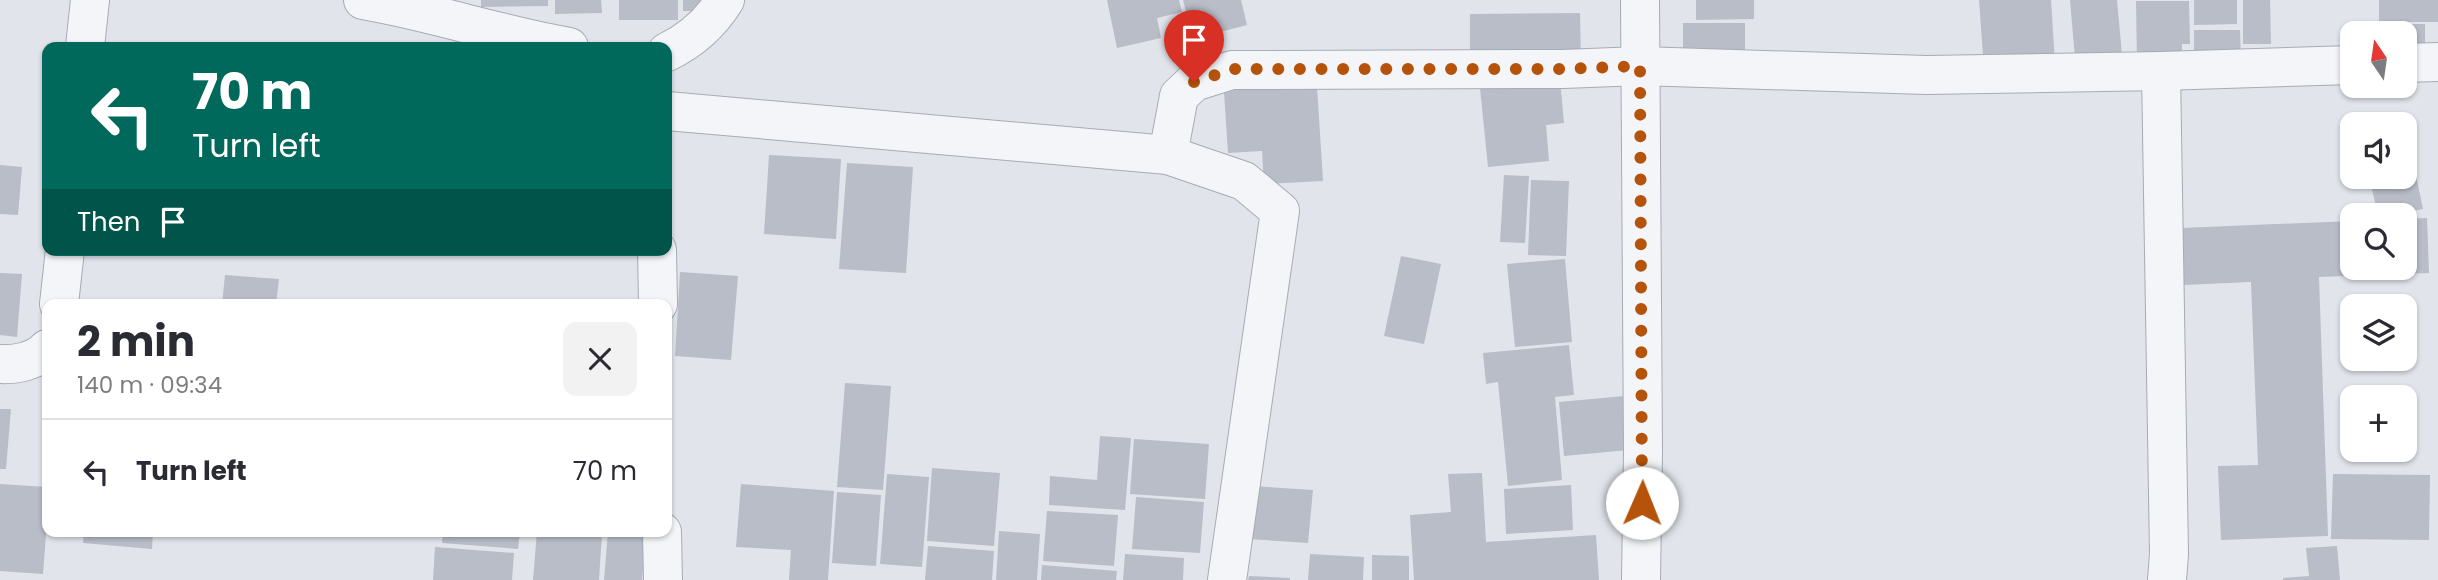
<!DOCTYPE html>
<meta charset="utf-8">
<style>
:root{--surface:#fff;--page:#f2f2f3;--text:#2b2b33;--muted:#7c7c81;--line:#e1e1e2}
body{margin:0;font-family:Poppins,sans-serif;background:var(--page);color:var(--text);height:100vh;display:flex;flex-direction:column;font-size:26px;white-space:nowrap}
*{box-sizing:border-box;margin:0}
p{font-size:23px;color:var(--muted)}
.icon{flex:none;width:38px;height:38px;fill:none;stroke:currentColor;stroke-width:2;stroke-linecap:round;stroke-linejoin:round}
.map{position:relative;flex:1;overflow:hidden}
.details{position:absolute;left:42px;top:299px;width:630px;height:238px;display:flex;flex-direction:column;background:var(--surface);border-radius:14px;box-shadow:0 2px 5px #0004}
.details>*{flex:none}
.banner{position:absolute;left:42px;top:42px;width:630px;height:214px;border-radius:14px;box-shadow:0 2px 5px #0004;background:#00695c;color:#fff;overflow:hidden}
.needle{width:46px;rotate:347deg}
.buttons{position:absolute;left:2340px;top:21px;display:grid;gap:14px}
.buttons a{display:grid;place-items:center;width:77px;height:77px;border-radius:14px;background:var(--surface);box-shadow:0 2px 5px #0004;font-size:35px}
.pin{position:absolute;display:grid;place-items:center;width:60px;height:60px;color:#fff;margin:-72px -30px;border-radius:50% 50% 50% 0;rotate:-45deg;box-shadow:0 0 7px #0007}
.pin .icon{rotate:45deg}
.me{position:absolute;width:77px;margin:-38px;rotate:1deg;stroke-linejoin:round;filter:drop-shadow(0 0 5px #0008)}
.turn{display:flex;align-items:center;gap:24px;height:147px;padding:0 35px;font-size:32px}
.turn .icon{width:91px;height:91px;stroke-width:2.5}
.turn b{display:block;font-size:49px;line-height:60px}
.then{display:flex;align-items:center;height:66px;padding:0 35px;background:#0003;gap:14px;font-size:26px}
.round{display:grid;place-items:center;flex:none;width:74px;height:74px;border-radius:14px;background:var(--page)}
.head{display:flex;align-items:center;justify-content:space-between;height:119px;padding:0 35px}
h1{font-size:42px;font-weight:700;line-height:52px}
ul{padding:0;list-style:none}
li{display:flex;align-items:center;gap:21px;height:105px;padding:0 35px;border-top:2px solid var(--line)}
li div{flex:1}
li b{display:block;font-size:26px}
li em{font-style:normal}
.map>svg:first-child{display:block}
</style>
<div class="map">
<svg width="2438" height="580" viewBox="0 0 2438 580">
<rect width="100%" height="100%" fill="#e1e4eb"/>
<g fill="#b8bdc8">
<polygon points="481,0 548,0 548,6 481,7"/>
<polygon points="555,0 601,0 602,13 555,14"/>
<rect x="619" y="0" width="59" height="20"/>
<rect x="683" y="0" width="31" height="11"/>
<polygon points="1107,0 1179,0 1182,12 1157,18 1161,38 1117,48"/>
<polygon points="1183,0 1241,0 1247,25 1193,39"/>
<polygon points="1696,0 1754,0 1754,19 1696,20"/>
<polygon points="1979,0 2051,0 2055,64 1984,69"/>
<polygon points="2070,0 2117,0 2123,66 2076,70"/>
<polygon points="2194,0 2237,0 2237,24 2194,25"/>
<polygon points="2243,0 2270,0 2271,44 2243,44"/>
<rect x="2379" y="0" width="59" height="22"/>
<polygon points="2136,1 2189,1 2190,44 2182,44 2182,64 2137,65"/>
<polygon points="1580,13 1581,62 1470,63 1470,14"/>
<rect x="1683" y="23" width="62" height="36"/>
<polygon points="2378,24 2425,24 2425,59 2404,59 2404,33 2379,33"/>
<polygon points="2194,30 2240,30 2241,64 2194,65"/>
<polygon points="1316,71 1323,181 1264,184 1262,151 1228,153 1223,77"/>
<polygon points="1560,80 1564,123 1546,125 1549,161 1488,167 1480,88"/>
<polygon points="769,155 841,159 836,239 764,234"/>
<polygon points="2412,156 2423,209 2394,215 2378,215 2369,177 2404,177 2404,157"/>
<polygon points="847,163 913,167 906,273 839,269"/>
<polygon points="0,165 22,167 18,215 0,214"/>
<polygon points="1504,175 1529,176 1525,243 1500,242"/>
<polygon points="1531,180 1569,181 1566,256 1528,255"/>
<polygon points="2427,218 2429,273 2319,277 2328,536 2221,540 2218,466 2258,465 2251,282 2183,285 2181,228 2352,221 2352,268 2404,268 2404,219"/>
<polygon points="537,250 590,250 590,256 537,252"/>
<polygon points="1401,256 1441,264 1424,344 1384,336"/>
<polygon points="1565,259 1572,342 1515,347 1507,264"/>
<polygon points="680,272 738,276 731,360 675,356"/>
<polygon points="0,273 22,274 17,337 0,335"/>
<polygon points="225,275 279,279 276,304 222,304"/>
<polygon points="1569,345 1574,395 1555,397 1562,480 1508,486 1498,382 1486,384 1483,353"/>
<polygon points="845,383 891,386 883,490 837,487"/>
<polygon points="1624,396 1629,450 1564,456 1559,402"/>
<polygon points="0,409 11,409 6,469 0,469"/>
<polygon points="1100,436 1131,438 1125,510 1049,505 1050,476 1097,480"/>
<polygon points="1134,439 1209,444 1205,499 1130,494"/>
<polygon points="932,468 1000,473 994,546 927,541"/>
<polygon points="1482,473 1486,542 1596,535 1599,580 1414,580 1410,515 1451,512 1448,474"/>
<polygon points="887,474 929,477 922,567 880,564"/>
<polygon points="2333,474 2430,475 2429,540 2331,539"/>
<polygon points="0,484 47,487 47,522 43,574 0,571"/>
<polygon points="741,484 834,491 828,580 789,580 791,550 736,547"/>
<polygon points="1571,485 1573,530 1506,534 1504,489"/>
<polygon points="1253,486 1313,490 1308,543 1249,539"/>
<polygon points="837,492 881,495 876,566 832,563"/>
<polygon points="1136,497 1204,502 1200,553 1132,549"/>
<polygon points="1047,511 1118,515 1114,566 1043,561"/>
<polygon points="999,531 1040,534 1037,580 996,580"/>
<polygon points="84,532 153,532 152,549 83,543"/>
<polygon points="443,532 520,532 518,549 442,543"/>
<polygon points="537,532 602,533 599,580 533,580"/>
<polygon points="608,532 646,532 642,580 604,580"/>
<polygon points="928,546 994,551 992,580 925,580"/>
<polygon points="2337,546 2340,580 2283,580 2283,578 2309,576 2306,548"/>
<polygon points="435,547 514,553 512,580 433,580"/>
<polygon points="1125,554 1184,558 1183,580 1123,580"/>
<polygon points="1310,554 1364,557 1363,580 1308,580"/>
<polygon points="1372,555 1409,556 1409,580 1372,580"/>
<polygon points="1042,565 1117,571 1116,580 1041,580"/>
<polygon points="1249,576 1290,578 1290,580 1248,580"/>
</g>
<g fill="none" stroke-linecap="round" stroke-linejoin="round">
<defs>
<g id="minor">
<path d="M363 0C433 12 500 35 569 47"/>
<polyline points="1640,0 1643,451 1641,580"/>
<polyline points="85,47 90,0"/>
<path d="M667 52C692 40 710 24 725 0"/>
<polyline points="2404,63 2438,62"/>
<polyline points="2161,71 2169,554 2167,580"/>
<polyline points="667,111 1168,155 1244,181 1280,211 1227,580"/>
<polyline points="1168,155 1179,96 1194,82 1232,70 1563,69 1640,66 1926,75 2161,71 2352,65"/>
<polyline points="657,250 658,304"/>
<polyline points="59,304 65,250"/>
<path d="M0 364C16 365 36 361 47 349"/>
<polyline points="662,532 663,580"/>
</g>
</defs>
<use href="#minor" stroke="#a6abb5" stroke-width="40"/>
<use href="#minor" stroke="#f4f5f8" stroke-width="38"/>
</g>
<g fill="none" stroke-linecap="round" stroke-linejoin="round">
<polyline stroke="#b45309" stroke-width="12" stroke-dasharray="0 21.6" points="1194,82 1233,69 1563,69 1640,66 1642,503"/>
</g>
</svg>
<div class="buttons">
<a><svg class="needle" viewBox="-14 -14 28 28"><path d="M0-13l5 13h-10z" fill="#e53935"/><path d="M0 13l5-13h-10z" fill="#7c7c81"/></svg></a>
<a><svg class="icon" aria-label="sound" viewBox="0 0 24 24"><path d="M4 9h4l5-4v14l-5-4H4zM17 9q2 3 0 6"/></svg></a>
<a><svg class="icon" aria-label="search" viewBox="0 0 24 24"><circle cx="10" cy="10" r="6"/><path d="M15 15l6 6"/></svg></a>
<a><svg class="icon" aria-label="layers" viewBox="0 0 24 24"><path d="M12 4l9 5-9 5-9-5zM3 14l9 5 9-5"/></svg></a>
<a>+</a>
</div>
<div class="pin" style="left:1194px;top:82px;background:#d93025"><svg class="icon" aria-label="arrive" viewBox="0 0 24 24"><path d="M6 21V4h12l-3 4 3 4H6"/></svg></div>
<svg class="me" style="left:1642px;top:503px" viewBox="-20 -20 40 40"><circle r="19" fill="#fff"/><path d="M0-13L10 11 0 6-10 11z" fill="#b45309"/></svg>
<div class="banner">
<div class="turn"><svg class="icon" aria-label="left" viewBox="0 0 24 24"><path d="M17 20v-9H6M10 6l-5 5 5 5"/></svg><div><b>70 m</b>Turn left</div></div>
<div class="then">Then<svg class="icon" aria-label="arrive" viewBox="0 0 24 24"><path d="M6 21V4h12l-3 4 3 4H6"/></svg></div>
</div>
<section class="details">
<div class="head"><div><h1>2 min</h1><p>140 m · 09:34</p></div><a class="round"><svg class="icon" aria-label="close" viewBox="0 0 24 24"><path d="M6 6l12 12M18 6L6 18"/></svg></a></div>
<ul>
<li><svg class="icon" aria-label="left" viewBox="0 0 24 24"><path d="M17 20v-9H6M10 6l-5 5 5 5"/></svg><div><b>Turn left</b></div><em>70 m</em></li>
</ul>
</section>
</div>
